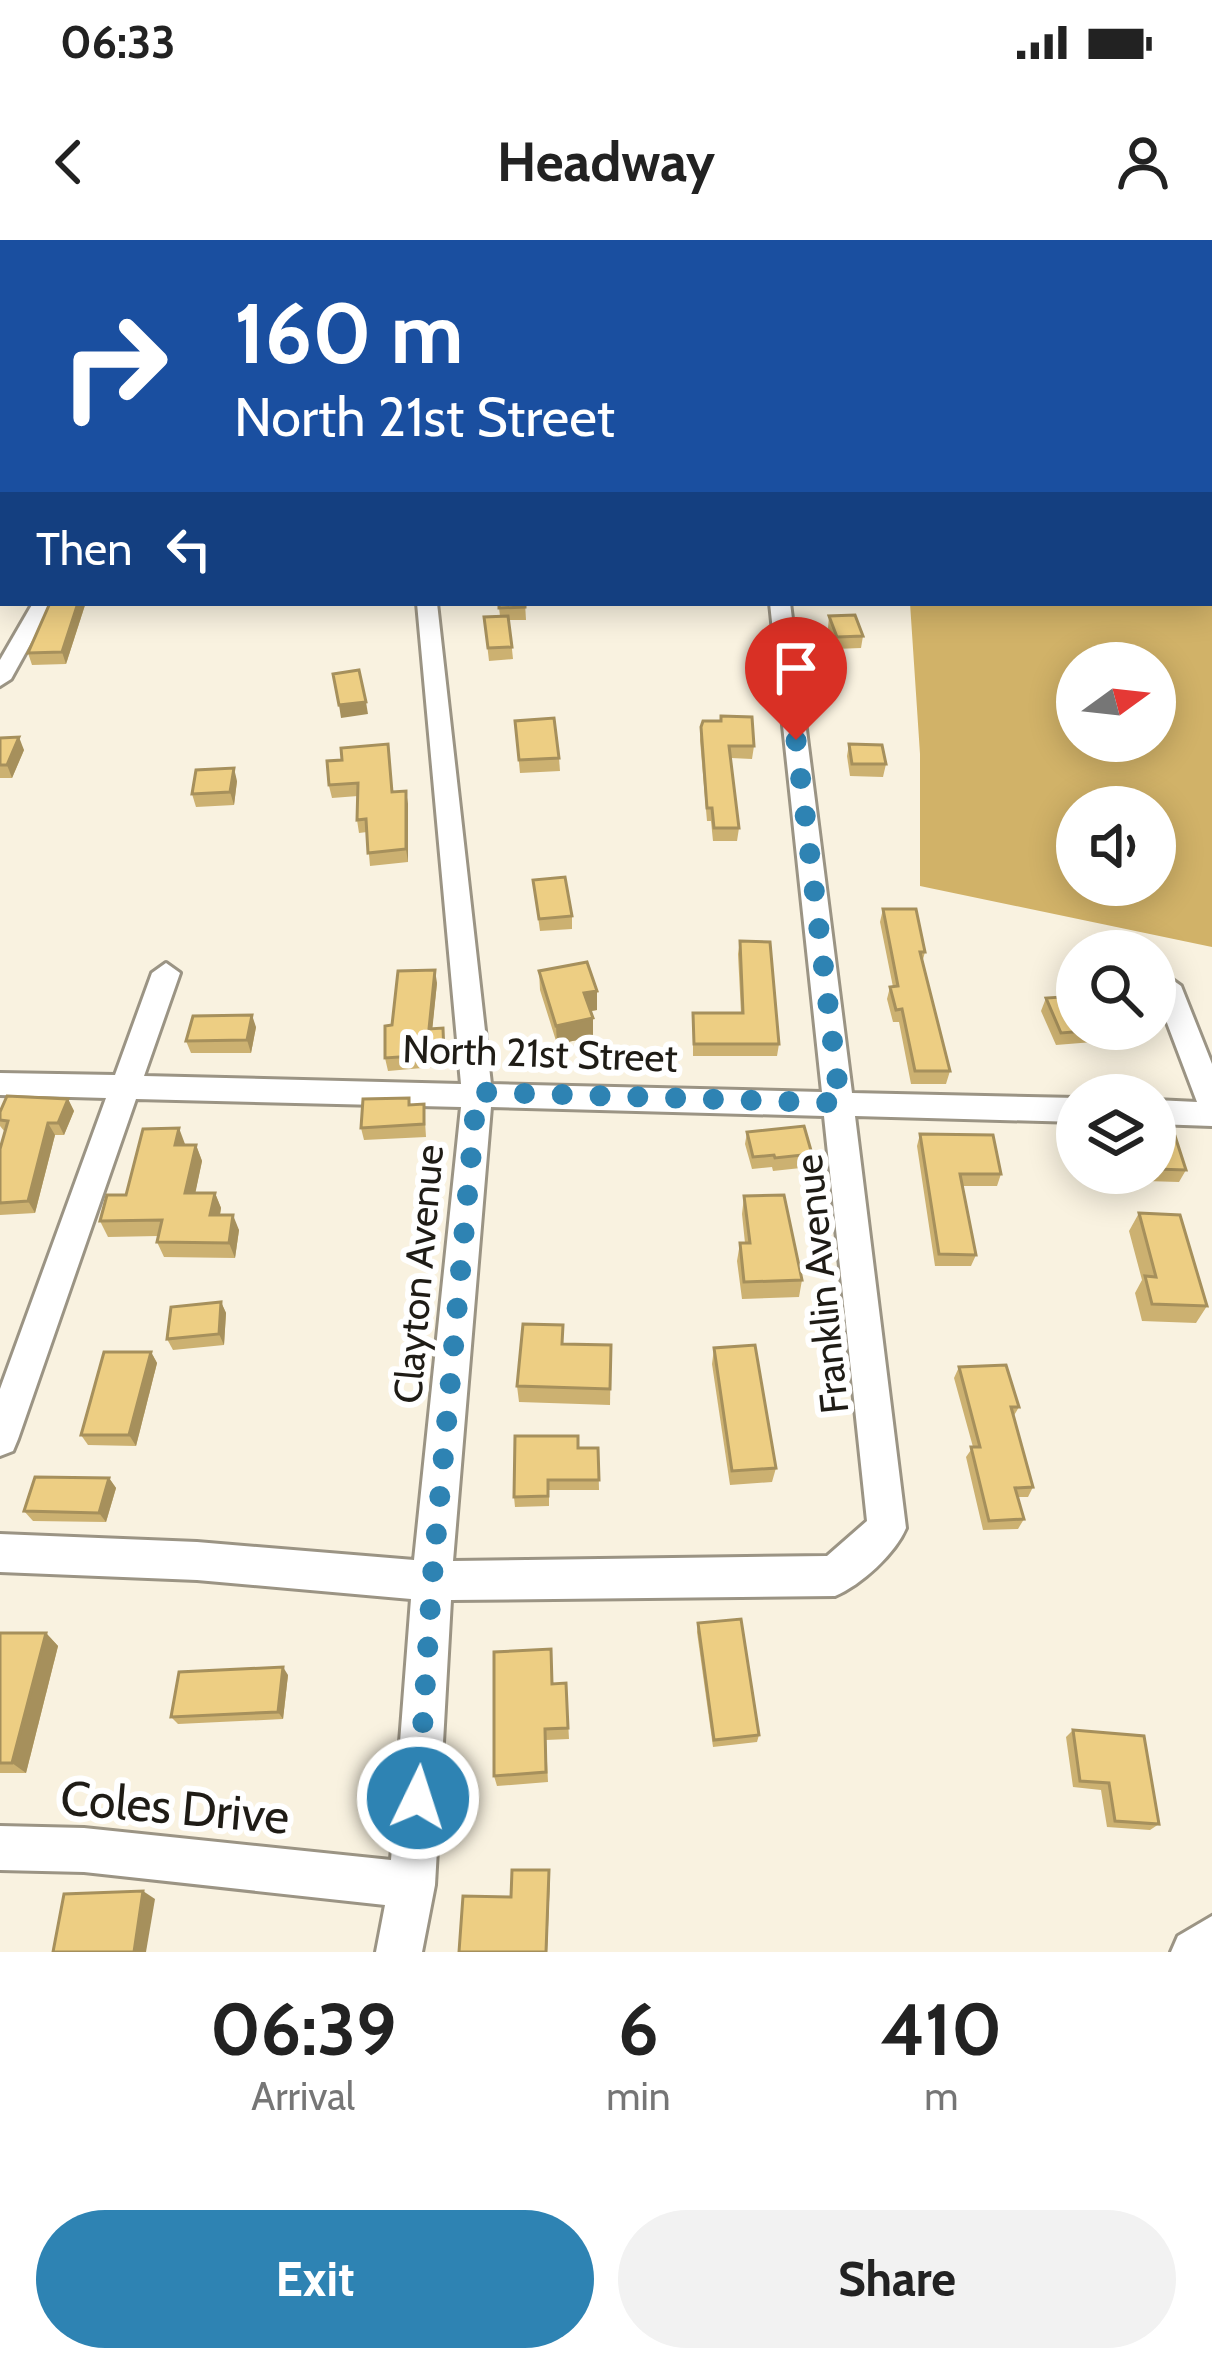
<!DOCTYPE html>
<style>
:root{--surface:#fff;--page:#f2f2f2;--text:#222;--muted:#767676;--accent:#2e83b3}
body{margin:0;font-family:Cabin,sans-serif;background:var(--page);color:var(--text);height:100vh;display:flex;flex-direction:column;font-size:45px;white-space:nowrap}
*{box-sizing:border-box;margin:0}
p{font-size:39px;color:var(--muted)}
.icon{flex:none;width:66px;height:66px;fill:none;stroke:currentColor;stroke-width:2;stroke-linecap:round;stroke-linejoin:round}
.map{position:relative;height:1712px;overflow:hidden}
.panel{display:flex;flex-direction:column;background:var(--surface);flex:1}
.panel>*{flex:none}
.banner{position:absolute;left:0px;top:0px;width:1212px;height:366px;box-shadow:0 6px 30px #0003;background:#1a4fa0;color:#fff;overflow:hidden}
.needle{width:78px;rotate:75deg}
.controls{position:absolute;left:1056px;top:402px;display:grid;gap:24px}
.controls a{display:grid;place-items:center;width:120px;height:120px;border-radius:50%;background:var(--surface);box-shadow:0 6px 30px #0003;font-size:60px}
.pin{position:absolute;display:grid;place-items:center;width:102px;height:102px;color:#fff;margin:-123px -51px;border-radius:50% 50% 50% 0;rotate:-45deg;box-shadow:0 0 12px #0007}
.pin .icon{rotate:45deg}
.me{position:absolute;width:132px;margin:-66px;rotate:4deg;stroke-linejoin:round;filter:drop-shadow(0 0 9px #0008)}
.turn{display:flex;align-items:center;gap:42px;height:252px;padding:0 36px;font-size:54px}
.turn .icon{width:156px;height:156px;stroke-width:2.5}
.turn b{display:block;font-size:84px;line-height:102px}
.then{display:flex;align-items:center;height:114px;padding:0 36px;background:#0003;gap:24px;font-size:45px}
.eta{display:flex;justify-content:space-evenly;align-items:center;height:204px;text-align:center}
.eta b{font-size:72px;font-weight:700;line-height:84px}
.cta{display:flex;gap:24px;margin-top:auto;padding:24px 36px}
.cta a{flex:1;height:138px;border-radius:72px;background:var(--accent);color:#fff;font-size:48px;font-weight:700;line-height:138px;text-align:center}
.cta a+a{background:var(--page);color:var(--text)}
.status{display:flex;justify-content:space-between;align-items:center;height:84px;padding:0 60px;background:var(--surface);direction:ltr}
.status svg{height:33px;fill:currentColor}
header{display:flex;justify-content:space-between;align-items:center;height:156px;padding:0 36px;background:var(--surface);font-size:54px;font-weight:700}
.map>svg:first-child{display:block}
</style>
<div class="status"><b>06:33</b><svg viewBox="0 0 49 12"><path d="M0 12V9h3v3zM5 12V6h3v6zM10 12V3h3v9zM15 12V0h3v12zM26 1h20v11H26zM47 4h2v5h-2z"/></svg></div>
<header><svg class="icon" aria-label="back" viewBox="0 0 24 24"><path d="M15 5l-7 7 7 7"/></svg>Headway<svg class="icon" aria-label="person" viewBox="0 0 24 24"><circle cx="12" cy="8" r="4"/><path d="M4 21q1-7 8-7t8 7"/></svg></header>
<div class="map">
<svg width="1212" height="1712" viewBox="0 0 1212 1712">
<rect width="100%" height="100%" fill="#f9f2e0"/>
<g fill="#d1b268" fill-rule="evenodd">
<polygon points="0,0 563,0 586,3 3,3 3,59"/>
<path d="M912 0H1212V707L920 646V514L910 363H1209V3H875ZM1077 423H1155V501H1077ZM1155 567V645H1077V567Z"/>
</g>
<g fill="none" stroke-linecap="round" stroke-linejoin="round">
<defs>
<g id="minor">
<polygon points="33,363 53,363 11,439 0,446 0,420"/>
<path d="M417 363H437L491 844 822 852 770 363H790L852 853 1077 858V882L855 876 906 1288C895 1314 861 1345 835 1356L451 1360 435 1645 422 1712H376L385 1665 84 1632 0 1630V1586L84 1588 391 1620 411 1359 197 1340 0 1332V1294L197 1302 414 1320 461 867 136 859 18 1199 13 1211 0 1216V1149L106 858 0 855V833L115 835 152 733 166 723 180 733 144 836 461 844ZM491 867 824 876 867 1281 827 1316 453 1321Z"/>
<polygon points="1167,736 1181,746 1212,824 1212,886 1155,884 1155,860 1197,862 1155,751 1157,739"/>
<polygon points="1212,1676 1212,1712 1171,1712 1178,1696"/>
</g>
</defs>
<use href="#minor" stroke="#9b9484" stroke-width="6"/>
<use href="#minor" fill="#fff" fill-rule="evenodd"/>
</g>
<g fill="#ccb171">
<polygon points="525,363 526,380 509,380 513,419 489,421 484,377 500,376 499,368"/>
<polygon points="85,365 66,424 32,425 28,413"/>
<polygon points="829,376 863,396 861,408 835,409 828,388"/>
<polygon points="515,481 559,518 560,531 520,533"/>
<polygon points="701,487 754,506 752,519 731,518 739,588 737,601 713,601 711,581 707,581 700,500"/>
<polygon points="0,498 24,510 12,538 0,538"/>
<polygon points="849,504 886,524 883,537 850,536 847,516"/>
<polygon points="327,521 393,552 408,564 408,622 370,626 367,592 359,593 357,580 358,556 332,558 328,542"/>
<polygon points="237,541 234,565 196,567 192,554"/>
<polygon points="533,640 572,676 572,689 540,691"/>
<polygon points="883,669 925,712 922,723 950,831 946,844 911,844 899,782 893,782 887,759 890,747 893,747 880,682"/>
<polygon points="740,701 779,804 777,816 693,816 693,773 741,773 738,714"/>
<polygon points="539,731 597,751 597,770 590,771 593,797 557,804 540,750"/>
<polygon points="437,743 432,789 443,788 445,826 388,831 385,818 392,785"/>
<polygon points="1046,758 1077,789 1120,789 1117,796 1095,797 1093,802 1056,805 1041,771"/>
<polygon points="256,787 251,813 191,813 186,801"/>
<polygon points="68,859 74,871 64,895 55,895 35,973 0,975 0,909 5,892 0,886 0,872"/>
<polygon points="410,864 424,864 426,897 364,900 361,888"/>
<polygon points="747,892 812,914 810,927 773,931 772,927 752,929 745,904"/>
<polygon points="920,894 1001,934 997,946 962,946 976,1015 971,1026 935,1026 917,906"/>
<polygon points="1077,895 1077,924 1072,905"/>
<polygon points="1155,895 1186,930 1179,942 1081,939 1079,933 1155,933"/>
<polygon points="185,905 196,905 202,921 195,953 215,953 221,968 220,975 239,990 235,1018 164,1017 157,1002 158,996 108,997 100,981 126,955"/>
<polygon points="744,956 802,1040 799,1057 742,1059 737,1021 740,1003 745,1003 742,974"/>
<polygon points="1139,973 1207,1066 1196,1083 1142,1081 1135,1053 1142,1040 1129,991"/>
<polygon points="221,1062 226,1073 224,1105 173,1110 167,1099"/>
<polygon points="564,1104 611,1105 610,1165 519,1162 517,1146"/>
<polygon points="714,1108 776,1228 772,1242 730,1245 712,1124"/>
<polygon points="151,1112 157,1123 136,1206 88,1205 81,1195"/>
<polygon points="959,1127 1019,1167 1013,1177 1033,1247 1028,1257 1018,1257 1024,1279 1018,1289 983,1290 966,1217 973,1207 954,1138"/>
<polygon points="578,1208 598,1208 599,1250 549,1250 549,1266 515,1267 514,1257"/>
<polygon points="109,1238 116,1248 106,1282 33,1281 24,1271"/>
<polygon points="698,1383 759,1495 757,1502 713,1507 697,1392"/>
<polygon points="0,1393 46,1393 58,1406 26,1533 0,1533"/>
<polygon points="288,1435 283,1479 178,1484 171,1477"/>
<polygon points="566,1443 569,1499 546,1500 548,1542 497,1546 494,1536 553,1444"/>
<polygon points="1073,1490 1159,1584 1150,1590 1107,1587 1101,1550 1073,1547 1066,1497"/>
</g>
<g fill="#a6905c">
<polygon points="78,363 84,363 85,365 66,424 62,412"/>
<polygon points="366,462 368,474 341,478 339,465"/>
<polygon points="19,497 24,510 12,538 7,525"/>
<polygon points="234,528 237,541 234,565 230,552"/>
<polygon points="406,551 408,564 408,622 406,609"/>
<polygon points="435,730 437,743 431,802 429,789"/>
<polygon points="597,751 597,770 585,772 584,753"/>
<polygon points="252,775 256,787 251,813 247,800"/>
<polygon points="593,778 593,797 557,804 556,786"/>
<polygon points="68,859 74,871 64,895 58,883"/>
<polygon points="48,883 55,895 35,973 28,961"/>
<polygon points="179,888 185,904 175,905"/>
<polygon points="196,905 202,921 192,969 185,953"/>
<polygon points="215,953 221,968 217,991 210,975"/>
<polygon points="233,975 239,990 235,1018 229,1003"/>
<polygon points="221,1062 226,1073 224,1105 219,1094"/>
<polygon points="151,1112 157,1123 136,1206 129,1195"/>
<polygon points="109,1238 116,1248 106,1282 99,1273"/>
<polygon points="46,1393 58,1406 26,1533 12,1523"/>
<polygon points="283,1427 288,1435 283,1479 278,1472"/>
<polygon points="549,1630 550,1638 547,1712 546,1712"/>
<polygon points="143,1651 155,1659 146,1712 134,1712"/>
</g>
<g fill="#edce83" stroke="#a6905c" stroke-width="3">
<polygon points="50,363 78,363 62,412 28,413"/>
<polygon points="499,363 525,363 525,367 499,368"/>
<polygon points="855,375 863,396 837,397 829,376"/>
<polygon points="508,376 512,407 488,408 484,377"/>
<polygon points="359,430 366,462 339,465 333,434"/>
<polygon points="721,476 752,477 754,506 729,506 739,588 714,588 712,568 707,568 701,487 703,481 721,481"/>
<polygon points="554,478 559,518 519,520 515,481"/>
<polygon points="19,497 7,525 0,525 0,498"/>
<polygon points="388,504 392,552 406,551 406,609 368,613 366,579 357,580 358,543 329,545 327,521 342,520 341,508"/>
<polygon points="849,504 882,505 886,524 852,524"/>
<polygon points="234,528 230,552 192,554 196,530"/>
<polygon points="565,637 572,676 539,679 533,640"/>
<polygon points="883,669 916,669 925,712 920,712 950,831 915,831 902,769 896,770 890,747 898,746"/>
<polygon points="740,701 770,702 779,804 694,804 693,773 743,773"/>
<polygon points="587,722 597,751 584,753 593,778 556,786 539,731"/>
<polygon points="435,730 429,789 443,788 444,814 385,818 385,786 392,785 398,731"/>
<polygon points="1077,756 1077,789 1098,790 1061,793 1046,758"/>
<polygon points="252,775 247,800 186,801 193,776"/>
<polygon points="7,856 68,859 58,883 48,883 28,961 0,963 0,909 8,881 0,880 0,872"/>
<polygon points="409,858 409,865 424,864 424,884 361,888 363,859"/>
<polygon points="804,886 812,914 775,918 774,915 753,917 747,892"/>
<polygon points="179,888 175,905 196,905 185,953 215,953 210,975 233,975 229,1003 157,1002 162,980 100,981 107,955 126,955 143,889"/>
<polygon points="920,894 993,895 1001,934 960,934 976,1015 939,1014"/>
<polygon points="1155,895 1175,896 1186,930 1155,929"/>
<polygon points="784,955 802,1040 744,1042 740,1003 750,1003 744,956"/>
<polygon points="1139,973 1180,975 1207,1066 1152,1064 1145,1036 1156,1037"/>
<polygon points="221,1062 219,1094 167,1099 171,1067"/>
<polygon points="523,1084 563,1085 562,1104 611,1105 610,1149 517,1146"/>
<polygon points="755,1105 776,1228 732,1231 714,1108"/>
<polygon points="104,1112 151,1112 129,1195 81,1195"/>
<polygon points="1006,1125 1019,1167 1011,1167 1033,1247 1015,1248 1024,1279 989,1281 971,1207 980,1207 959,1127"/>
<polygon points="515,1196 578,1196 578,1208 598,1208 599,1240 548,1240 548,1256 514,1257"/>
<polygon points="35,1237 109,1238 99,1273 24,1271"/>
<polygon points="741,1379 759,1495 714,1500 698,1383"/>
<polygon points="0,1393 46,1393 12,1523 0,1523"/>
<polygon points="551,1409 552,1444 566,1443 568,1488 545,1489 546,1532 494,1536 494,1412"/>
<polygon points="283,1427 278,1472 171,1477 179,1432"/>
<polygon points="1073,1490 1144,1496 1159,1584 1115,1581 1109,1543 1080,1541"/>
<polygon points="512,1630 549,1630 546,1712 459,1712 463,1656 511,1657"/>
<polygon points="143,1651 134,1712 53,1712 64,1654"/>
</g>
<g fill="none" stroke-linecap="round" stroke-linejoin="round">
<polyline stroke="#2e83b3" stroke-width="21" stroke-dasharray="0 37.8" points="418,1558 432,1341 477,852 840,863 796,500"/>
</g>
<g text-anchor="middle" dominant-baseline="central" stroke-width="12" stroke-linejoin="round" paint-order="stroke">
<g font-size="39" fill="#1f1c16" stroke="#fff">
<text transform="translate(540 813) rotate(2)">North 21st Street</text>
<text transform="translate(418 1034) rotate(-85)">Clayton Avenue</text>
<text transform="translate(821 1044) rotate(-96)">Franklin Avenue</text>
</g>
<g font-size="48" fill="#1f1c16" stroke="#fff">
<text transform="translate(175 1567) rotate(5)">Coles Drive</text>
</g>
</g>
</svg>
<div class="controls">
<a><svg class="needle" viewBox="-14 -14 28 28"><path d="M0-13l5 13h-10z" fill="#e53935"/><path d="M0 13l5-13h-10z" fill="#767676"/></svg></a>
<a><svg class="icon" aria-label="sound" viewBox="0 0 24 24"><path d="M4 9h4l5-4v14l-5-4H4zM17 9q2 3 0 6"/></svg></a>
<a><svg class="icon" aria-label="search" viewBox="0 0 24 24"><circle cx="10" cy="10" r="6"/><path d="M15 15l6 6"/></svg></a>
<a><svg class="icon" aria-label="layers" viewBox="0 0 24 24"><path d="M12 4l9 5-9 5-9-5zM3 14l9 5 9-5"/></svg></a>
</div>
<div class="pin" style="left:796px;top:500px;background:#d93025"><svg class="icon" aria-label="arrive" viewBox="0 0 24 24"><path d="M6 21V4h12l-3 4 3 4H6"/></svg></div>
<svg class="me" style="left:418px;top:1558px" viewBox="-20 -20 40 40"><circle r="17" fill="#2e83b3" stroke="#fff" stroke-width="3"/><path d="M0-11L8 9 0 5-8 9z" fill="#fff"/></svg>
<div class="banner">
<div class="turn"><svg class="icon" aria-label="right" viewBox="0 0 24 24"><path d="M7 20v-9h11M14 6l5 5-5 5"/></svg><div><b>160 m</b>North 21st Street</div></div>
<div class="then">Then<svg class="icon" aria-label="left" viewBox="0 0 24 24"><path d="M17 20v-9H6M10 6l-5 5 5 5"/></svg></div>
</div>
</div>
<section class="panel">
<div class="eta">
<div><b>06:39</b><p>Arrival</p></div>
<div><b>6</b><p>min</p></div>
<div><b>410</b><p>m</p></div>
</div>
<div class="cta"><a>Exit</a><a>Share</a></div>
</section>
